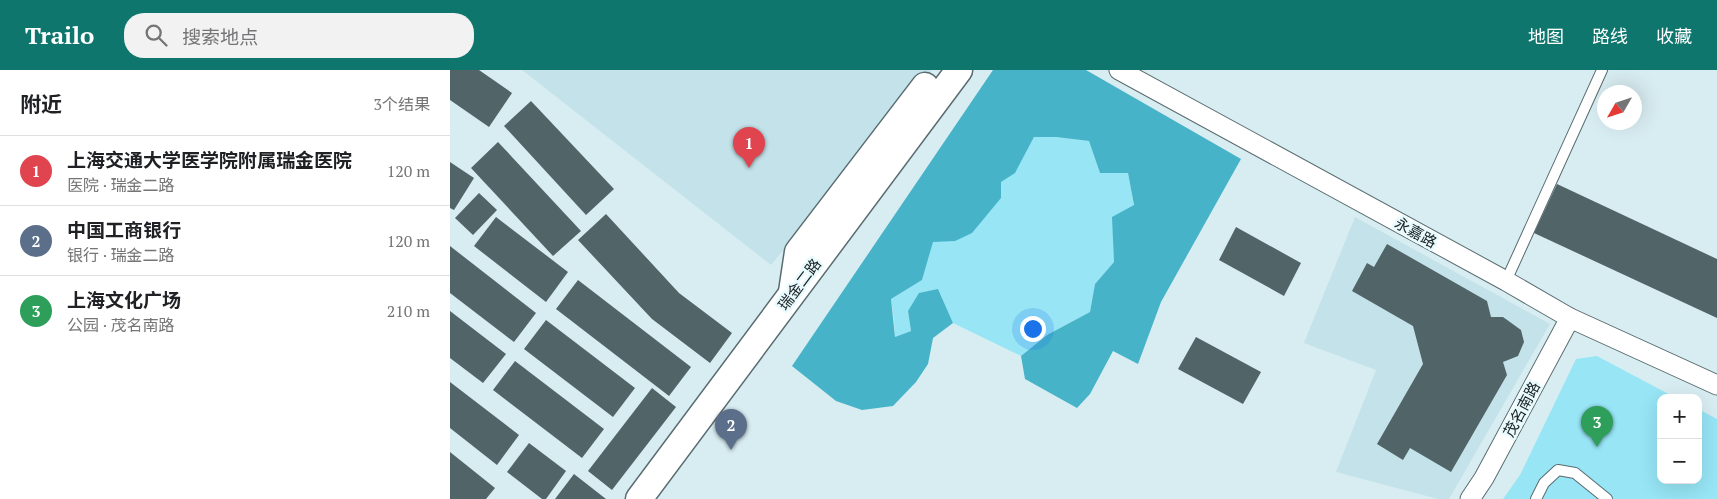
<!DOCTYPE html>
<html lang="zh">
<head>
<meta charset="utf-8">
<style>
  :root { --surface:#fff; --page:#f2f2f2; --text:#202124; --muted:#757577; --line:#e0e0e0; --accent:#0f766e }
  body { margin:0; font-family:"PT Serif","Noto Sans SC",serif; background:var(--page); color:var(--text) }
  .controls { position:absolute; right:15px; bottom:15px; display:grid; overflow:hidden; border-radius:10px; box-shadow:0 5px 20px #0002 }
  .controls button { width:45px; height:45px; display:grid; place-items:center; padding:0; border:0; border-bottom:1px solid var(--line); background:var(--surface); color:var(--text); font:25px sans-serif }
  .compass { position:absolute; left:1147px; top:15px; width:45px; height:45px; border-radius:50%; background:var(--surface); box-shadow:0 5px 20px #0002; rotate:231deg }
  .you { position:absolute; left:582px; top:258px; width:18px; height:18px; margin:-12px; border:4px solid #fff; border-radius:50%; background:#1a73e8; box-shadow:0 0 0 8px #1a73e833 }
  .badge { display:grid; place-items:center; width:32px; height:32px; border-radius:50%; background:var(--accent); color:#fff; font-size:16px; font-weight:700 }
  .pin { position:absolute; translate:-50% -41px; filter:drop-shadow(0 1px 2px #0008) }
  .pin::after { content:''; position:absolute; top:26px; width:18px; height:15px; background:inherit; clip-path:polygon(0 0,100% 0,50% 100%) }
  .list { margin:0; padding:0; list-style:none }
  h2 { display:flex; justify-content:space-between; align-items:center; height:65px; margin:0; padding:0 20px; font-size:21px }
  h2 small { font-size:16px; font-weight:400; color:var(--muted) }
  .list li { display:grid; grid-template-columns:32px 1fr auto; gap:15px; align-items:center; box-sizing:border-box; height:70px; padding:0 20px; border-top:1px solid var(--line) }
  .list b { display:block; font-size:19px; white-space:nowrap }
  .list p { margin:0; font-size:16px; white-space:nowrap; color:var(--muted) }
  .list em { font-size:16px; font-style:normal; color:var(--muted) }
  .icon { flex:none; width:28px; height:28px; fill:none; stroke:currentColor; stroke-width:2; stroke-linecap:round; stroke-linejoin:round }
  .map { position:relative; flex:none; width:1267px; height:429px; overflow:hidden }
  header { display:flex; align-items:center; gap:30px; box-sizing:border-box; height:70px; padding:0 25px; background:var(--accent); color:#fff }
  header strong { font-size:24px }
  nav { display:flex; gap:28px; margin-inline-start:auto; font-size:18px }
  .search { width:350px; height:45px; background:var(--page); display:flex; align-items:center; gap:12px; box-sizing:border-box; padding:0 18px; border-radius:20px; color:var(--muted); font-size:19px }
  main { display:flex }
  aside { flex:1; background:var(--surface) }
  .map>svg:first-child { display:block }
</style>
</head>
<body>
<header>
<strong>Trailo</strong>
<div class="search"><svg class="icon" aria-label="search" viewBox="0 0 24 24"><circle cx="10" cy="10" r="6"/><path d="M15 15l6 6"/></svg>搜索地点</div>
<nav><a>地图</a><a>路线</a><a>收藏</a></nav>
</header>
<main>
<aside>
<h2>附近<small>3个结果</small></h2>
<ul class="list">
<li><span class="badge" style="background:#e0444e">1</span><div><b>上海交通大学医学院附属瑞金医院</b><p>医院 · 瑞金二路</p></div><em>120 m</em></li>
<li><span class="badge" style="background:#5c6f8a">2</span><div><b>中国工商银行</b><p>银行 · 瑞金二路</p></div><em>120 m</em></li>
<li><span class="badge" style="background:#2e9e5b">3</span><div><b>上海文化广场</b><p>公园 · 茂名南路</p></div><em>210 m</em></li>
</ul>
</aside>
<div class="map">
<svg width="1267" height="429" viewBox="0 0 1267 429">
  <rect width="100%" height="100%" fill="#d8edf2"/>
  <g fill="#c4e2e9">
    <polygon points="72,0 482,0 321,195"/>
    <polygon points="905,147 1100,254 999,429 988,429 886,402 926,300 854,273"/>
  </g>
  <g fill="#97e5f5">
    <polygon points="584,67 606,67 639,71 650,103 678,103 684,136 663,147 664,192 645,214 640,242 597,265 571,286 503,253 488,219 458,241 461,261 445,267 444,250 441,229 472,210 483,171 505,171 551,112 565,102"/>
    <polygon points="1147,286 1226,328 1211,328 1211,410 1248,410 1248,339 1267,349 1267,429 1053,429 1070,405 1126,289"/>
  </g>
  <polygon fill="#46b3c8" points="543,0 636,0 791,89 711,232 688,294 663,281 640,324 627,338 575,309 571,286 597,265 640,242 645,214 664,192 662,147 684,135 678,103 650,103 639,71 606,67 584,67 565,103 551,112 551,128 522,163 505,171 483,172 472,210 441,229 445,267 461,261 458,241 469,223 488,219 503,253 483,268 478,294 466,312 443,336 412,340 386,331 342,296"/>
  <g fill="#516468">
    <polygon points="0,0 29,0 62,23 39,57 0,30"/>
    <polygon points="81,31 164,119 136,145 54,56"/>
    <polygon points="48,72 131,161 103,186 21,98"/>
    <polygon points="0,92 24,108 4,140 0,138"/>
    <polygon points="1107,114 1267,189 1267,248 1084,163"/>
    <polygon points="29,123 47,140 23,165 5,148"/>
    <polygon points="156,144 229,223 282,263 260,293 202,249 128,170"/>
    <polygon points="46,147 118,202 96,232 24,176"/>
    <polygon points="786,157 851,193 834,226 769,190"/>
    <polygon points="937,174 1037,231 1041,247 1053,247 1071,260 1074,272 1068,286 1053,292 1057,305 1001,402 960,378 953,390 927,374 973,294 963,256 902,221 917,193 924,197"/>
    <polygon points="0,176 86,243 64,272 0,223"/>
    <polygon points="128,210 241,297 219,326 106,239"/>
    <polygon points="0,241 56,284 33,313 0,288"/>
    <polygon points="96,250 185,318 163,347 74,279"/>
    <polygon points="746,267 811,302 793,334 728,299"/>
    <polygon points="65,291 154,359 132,388 43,320"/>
    <polygon points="0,312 69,365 47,395 0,358"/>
    <polygon points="202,318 226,337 162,420 138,401"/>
    <polygon points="79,373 116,401 96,429 92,429 57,402"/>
    <polygon points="0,382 45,418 36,429 0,429"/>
    <polygon points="124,404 156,429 105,429"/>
  </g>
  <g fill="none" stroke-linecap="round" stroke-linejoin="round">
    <defs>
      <g id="lane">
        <polyline points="1056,211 1152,0"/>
        <polyline points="1086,429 1094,413 1108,400 1125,403 1157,429"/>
      </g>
      <g id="street">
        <polyline points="669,0 1056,211 1120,248 1267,315"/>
        <polyline points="1020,429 1034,408 1120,248"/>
      </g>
      <g id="secondary">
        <polyline points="342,222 348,182 475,16"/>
        <polyline points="189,429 509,0"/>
      </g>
    </defs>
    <use href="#lane" stroke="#596c70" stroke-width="12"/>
    <use href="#street" stroke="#596c70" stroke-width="21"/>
    <use href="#secondary" stroke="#596c70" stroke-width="29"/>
    <use href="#lane" stroke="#fff" stroke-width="10"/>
    <use href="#street" stroke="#fff" stroke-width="19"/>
    <use href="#secondary" stroke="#fff" stroke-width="26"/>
  </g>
  <g text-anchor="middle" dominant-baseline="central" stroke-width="5" stroke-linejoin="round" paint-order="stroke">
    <g font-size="15" fill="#182022" stroke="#e8fafd">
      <text transform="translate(966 162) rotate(29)">永嘉路</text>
      <text transform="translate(349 214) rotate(-53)">瑞金二路</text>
      <text transform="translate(1071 339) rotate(-62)">茂名南路</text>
    </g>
  </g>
</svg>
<div class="controls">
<button>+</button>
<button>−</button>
</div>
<svg class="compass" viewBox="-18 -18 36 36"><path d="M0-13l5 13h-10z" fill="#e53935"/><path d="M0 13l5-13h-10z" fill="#757577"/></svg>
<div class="you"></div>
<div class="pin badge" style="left:299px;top:98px;background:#e0444e">1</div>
<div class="pin badge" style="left:281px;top:380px;background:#5c6f8a">2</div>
<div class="pin badge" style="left:1147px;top:377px;background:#2e9e5b">3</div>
</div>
</main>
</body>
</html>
